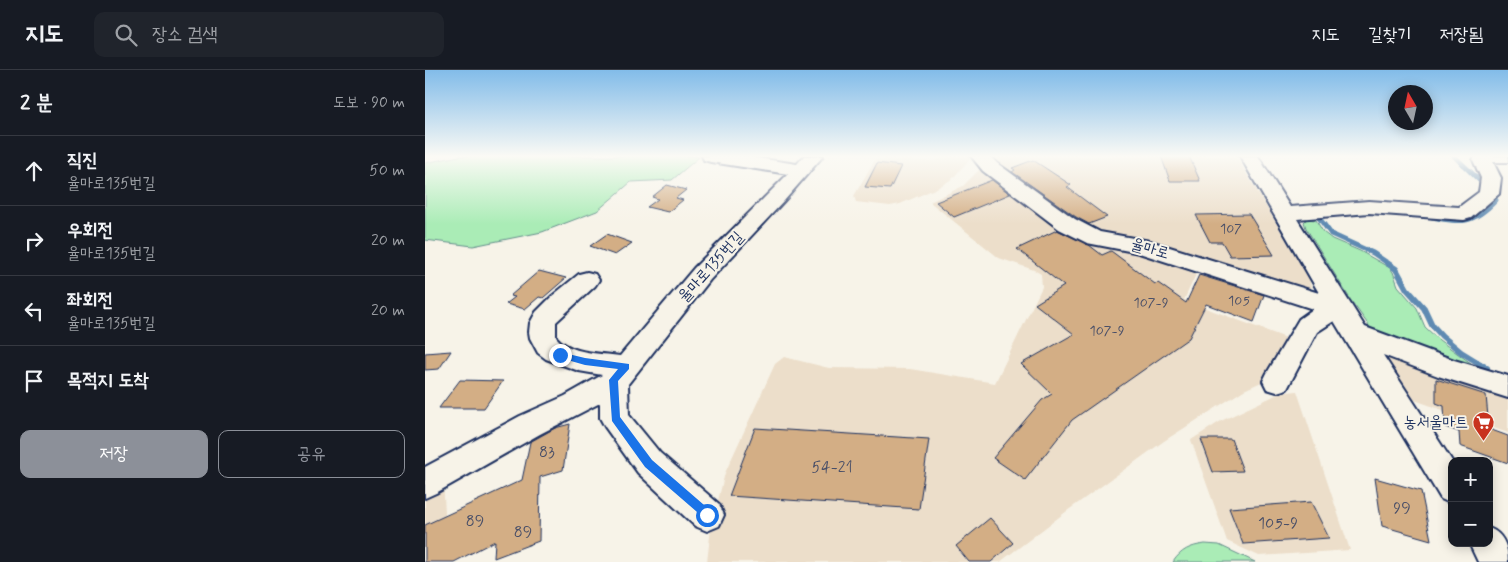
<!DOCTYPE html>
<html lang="ko">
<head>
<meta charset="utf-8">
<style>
  :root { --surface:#171b24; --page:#20242c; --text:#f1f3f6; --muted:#9ea1a6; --line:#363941; --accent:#8c9099 }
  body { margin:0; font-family:Mynerve,"Poor Story",sans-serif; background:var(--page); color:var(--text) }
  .controls { position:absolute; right:15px; bottom:15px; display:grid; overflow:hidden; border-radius:10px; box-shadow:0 2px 12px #0003 }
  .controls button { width:45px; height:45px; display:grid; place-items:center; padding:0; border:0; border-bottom:1px solid var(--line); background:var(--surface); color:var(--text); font:25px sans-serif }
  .compass { position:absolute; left:963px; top:15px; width:45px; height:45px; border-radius:50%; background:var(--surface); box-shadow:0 2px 12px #0003; rotate:351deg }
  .stop { position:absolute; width:15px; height:15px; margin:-11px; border:4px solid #1a73e8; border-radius:50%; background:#fff }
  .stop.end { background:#1a73e8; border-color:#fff; box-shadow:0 1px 5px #0008 }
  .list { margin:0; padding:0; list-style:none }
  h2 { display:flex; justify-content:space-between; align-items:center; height:65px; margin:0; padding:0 20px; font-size:21px }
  h2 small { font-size:16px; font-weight:400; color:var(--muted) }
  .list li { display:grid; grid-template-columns:32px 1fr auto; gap:15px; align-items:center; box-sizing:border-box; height:70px; padding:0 20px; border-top:1px solid var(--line) }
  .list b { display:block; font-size:19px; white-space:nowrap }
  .list p { margin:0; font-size:16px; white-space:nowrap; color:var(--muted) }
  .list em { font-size:16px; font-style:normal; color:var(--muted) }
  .actions { display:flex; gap:10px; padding:15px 20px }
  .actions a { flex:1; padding:11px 0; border:1px solid var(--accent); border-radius:10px; text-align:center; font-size:18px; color:var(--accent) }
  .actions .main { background:var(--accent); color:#fff }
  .icon { flex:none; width:28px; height:28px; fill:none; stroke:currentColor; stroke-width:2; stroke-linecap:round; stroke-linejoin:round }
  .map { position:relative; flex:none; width:1083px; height:492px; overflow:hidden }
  header { display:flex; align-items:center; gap:30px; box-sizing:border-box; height:70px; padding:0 25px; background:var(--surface); border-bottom:1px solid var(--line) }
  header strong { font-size:24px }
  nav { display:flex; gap:28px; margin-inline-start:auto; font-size:18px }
  .search { width:350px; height:45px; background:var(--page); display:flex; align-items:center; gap:12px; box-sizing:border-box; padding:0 18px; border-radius:10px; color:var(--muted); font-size:19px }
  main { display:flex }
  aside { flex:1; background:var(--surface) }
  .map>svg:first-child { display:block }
</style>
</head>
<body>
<header>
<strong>지도</strong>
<div class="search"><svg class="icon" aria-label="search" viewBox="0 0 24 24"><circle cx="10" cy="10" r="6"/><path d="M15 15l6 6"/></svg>장소 검색</div>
<nav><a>지도</a><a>길찾기</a><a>저장됨</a></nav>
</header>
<main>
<aside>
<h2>2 분<small>도보 · 90 m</small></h2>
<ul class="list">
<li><svg class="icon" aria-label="ahead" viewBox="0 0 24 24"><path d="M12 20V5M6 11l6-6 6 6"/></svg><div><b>직진</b><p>율마로135번길</p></div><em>50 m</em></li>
<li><svg class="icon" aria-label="right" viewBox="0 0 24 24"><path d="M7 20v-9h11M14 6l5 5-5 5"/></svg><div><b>우회전</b><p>율마로135번길</p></div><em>20 m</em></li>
<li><svg class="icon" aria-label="left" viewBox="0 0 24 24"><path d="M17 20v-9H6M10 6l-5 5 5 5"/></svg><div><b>좌회전</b><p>율마로135번길</p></div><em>20 m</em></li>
<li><svg class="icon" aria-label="arrive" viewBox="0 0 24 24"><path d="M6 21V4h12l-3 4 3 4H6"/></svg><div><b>목적지 도착</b></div></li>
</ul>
<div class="actions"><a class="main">저장</a><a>공유</a></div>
</aside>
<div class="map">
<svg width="1083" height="492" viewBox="0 0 1083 492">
  <rect width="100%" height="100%" fill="#f7f3e8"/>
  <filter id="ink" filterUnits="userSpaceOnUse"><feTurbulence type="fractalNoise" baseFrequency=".02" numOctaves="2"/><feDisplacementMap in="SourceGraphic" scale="10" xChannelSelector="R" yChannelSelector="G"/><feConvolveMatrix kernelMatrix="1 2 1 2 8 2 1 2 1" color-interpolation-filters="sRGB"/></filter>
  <g filter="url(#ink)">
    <g fill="#ecdeca">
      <polygon points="529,86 542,86 545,89 527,109 512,118 475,134 465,136 431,132 429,126 450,89 505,91"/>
      <polygon points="561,86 811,86 884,208 886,217 881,221 671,164"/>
      <polygon points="560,97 696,176 773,200 759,230 864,269 843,309 819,320 739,371 642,441 575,492 282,492 286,458 300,403 350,294 359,287 404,298 485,299 570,313 617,217 616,204 609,200 574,188 505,132 538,116 554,100"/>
      <polygon points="950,275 1083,321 1083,363 981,327"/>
      <polygon points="872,321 925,480 834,486 802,471 766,370 796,351 855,323"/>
      <polygon points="18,409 23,492 0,492 0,417"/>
    </g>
    <g fill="#aaecb6" stroke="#628e8a">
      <polygon points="34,86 267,86 274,87 247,110 206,112 172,141 117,162 48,176 0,170 0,93"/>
      <polygon points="882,149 891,150 898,162 907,169 935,181 965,198 968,202 973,216 992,238 1000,257 1014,270 1050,296 947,260 927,232 881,158 879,152"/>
      <path d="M780,474L794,475L830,492H748C756,480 765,476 780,474Z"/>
    </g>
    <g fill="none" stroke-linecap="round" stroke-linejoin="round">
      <g stroke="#5e8ab2" stroke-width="5">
        <polyline points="1029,86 1054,110"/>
        <polyline points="898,145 892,145 906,164 948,183 964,194"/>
        <path d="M1007,147C1038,153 1048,154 1071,130"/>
      </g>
      <polyline stroke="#5e8ab2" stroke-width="6" points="962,193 971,199 982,219 999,238 1007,255 1017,266 1036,282 1062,298"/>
    </g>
    <g fill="#d3ae85" stroke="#1b2f5e">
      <polygon points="736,86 764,86 775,111 745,111"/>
      <polygon points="608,90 646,115 642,117 682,147 664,154 651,147 587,102 590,100 587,98"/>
      <polygon points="452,93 476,96 465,119 440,117"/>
      <polygon points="567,110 585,124 529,147 511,132"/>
      <polygon points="242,115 261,120 251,128 258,130 243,142 222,137 233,129 227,127"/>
      <polygon points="824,144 849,185 805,186 797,172 785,172 771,145"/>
      <polygon points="632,160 664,175 677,185 686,181 730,214 733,213 761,233 774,205 839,225 829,252 781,234 764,268 647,350 600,410 568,388 617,330 627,324 596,294 649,264 610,234 639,216 592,179"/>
      <polygon points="182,164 207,173 190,185 165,176"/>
      <polygon points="114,201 141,208 118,228 114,227 100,239 81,234 90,227 85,226"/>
      <polygon points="26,281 14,299 0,300 0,283"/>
      <polygon points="1011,309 1061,325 1064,359 1083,366 1083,393 1035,376 1034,362 1020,357 1019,336 1011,333"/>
      <polygon points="35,310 78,311 59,338 14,338"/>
      <polygon points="145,354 138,400 115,407 114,471 69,488 70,471 29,492 0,492 0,455 97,410 105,372 130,358"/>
      <polygon points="330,358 504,369 494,439 304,426"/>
      <polygon points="776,369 806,369 818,401 788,402"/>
      <polygon points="950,408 996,421 1006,470 957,456"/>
      <polygon points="886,432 904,468 818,474 804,438"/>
      <polygon points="565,448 588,473 566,492 544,492 531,476"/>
    </g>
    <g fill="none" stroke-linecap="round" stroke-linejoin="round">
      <defs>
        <g id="minor">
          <path d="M277,86H320L372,94L379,86H398L359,131L285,210L203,314L204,345L235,383L294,434L299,445L294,456L282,461L270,456L213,403L180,357L175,348V333L115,364L11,423L0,428V397L95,346L140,326L177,305L154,301L121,289L113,283L105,268L104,262L105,253L111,242L127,226L154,204L162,202L170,204L174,210L170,216L131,252V267C145,284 174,283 195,286L269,198L363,104L286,92L279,90Z"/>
          <polygon points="546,86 565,86 572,93 650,149 675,162 725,171 894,223 815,86 833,86 865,137 944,131 1034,137 1054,122 1056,108 1048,90 1050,86 1083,86 1083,92 1068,92 1076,108 1074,124 1046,148 1039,150 944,143 872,149 940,257 1029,290 1083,306 1083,328 1013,306 958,285 1027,391 1027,434 1016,429 909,251 892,262 862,319 852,322 842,319 838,311 842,303 874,249 888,239 714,183 662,173 634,159 558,101"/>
          <path d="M1064,458C1079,464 1083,477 1083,492H1053L1044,473H1064Z"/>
        </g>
      </defs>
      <use href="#minor" stroke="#1b2f5e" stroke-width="4"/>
      <use href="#minor" fill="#f7f3e8" fill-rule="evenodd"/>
    </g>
  </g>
  <linearGradient id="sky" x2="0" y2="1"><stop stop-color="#82bce9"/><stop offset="0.56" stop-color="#fbfaf5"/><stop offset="1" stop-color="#fbfaf5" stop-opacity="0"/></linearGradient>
  <rect width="1083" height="154" fill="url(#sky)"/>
  <polygon fill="#1a73e8" points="135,282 160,288 204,294 204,299 193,311 195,347 227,390 286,441 288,445 286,448 279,448 220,397 187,351 184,310 193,299 160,295 132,287 131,285"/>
  <defs>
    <symbol id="supermarket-pin" viewBox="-11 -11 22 30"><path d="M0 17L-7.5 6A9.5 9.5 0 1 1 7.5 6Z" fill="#c8321e" stroke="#f7f3e8"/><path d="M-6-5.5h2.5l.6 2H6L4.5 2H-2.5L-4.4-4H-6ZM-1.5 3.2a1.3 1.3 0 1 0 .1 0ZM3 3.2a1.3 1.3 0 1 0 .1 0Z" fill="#fff"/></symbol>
  </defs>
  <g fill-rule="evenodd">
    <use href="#supermarket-pin" x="1046" y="340" width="25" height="34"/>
  </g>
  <g text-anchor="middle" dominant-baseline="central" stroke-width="4" stroke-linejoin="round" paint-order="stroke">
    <g font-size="14" fill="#494f68">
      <text x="806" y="159">107</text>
      <text x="814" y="231">105</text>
      <text x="726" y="233">107-9</text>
      <text x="682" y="261">107-9</text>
    </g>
    <g font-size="16" fill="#1b2f5e" stroke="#f7f3e8">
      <text transform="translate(725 179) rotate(16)">율마로</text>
      <text transform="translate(286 197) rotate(-48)">율마로135번길</text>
    </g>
    <g font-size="16" fill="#1b2f5e" stroke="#f7f3e8" text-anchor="end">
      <text x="1043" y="352">농서울마트</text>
    </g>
    <g font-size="16" fill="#494f68">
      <text x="122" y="382">83</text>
      <text x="407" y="397">54-21</text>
      <text x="977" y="438">99</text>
      <text x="50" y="451">89</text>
      <text x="853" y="453">105-9</text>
      <text x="98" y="462">89</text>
    </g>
  </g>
</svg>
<div class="controls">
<button>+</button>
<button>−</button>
</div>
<svg class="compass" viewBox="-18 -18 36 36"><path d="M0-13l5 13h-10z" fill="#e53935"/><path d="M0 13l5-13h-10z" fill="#9ea1a6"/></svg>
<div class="stop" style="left:282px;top:445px"></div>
<div class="stop end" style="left:135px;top:285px"></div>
</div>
</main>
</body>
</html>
